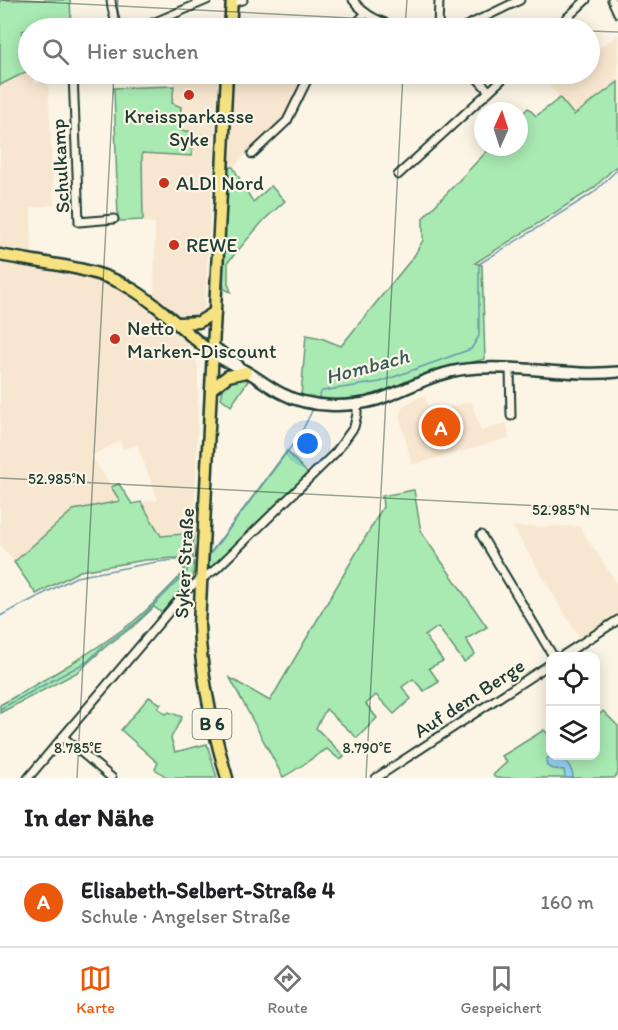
<!DOCTYPE html>
<html lang="de">
<head>
<meta charset="utf-8">
<style>
  :root { --surface:#fff; --page:#f6f6f6; --text:#202124; --muted:#757577; --line:#e0e0e0; --accent:#ea580c }
  body { margin:0; font-family:Itim,sans-serif; background:var(--page); color:var(--text) }
  .controls { position:absolute; right:18px; bottom:18px; display:grid; overflow:hidden; border-radius:12px; box-shadow:0 3px 15px #0003 }
  .controls button { width:54px; height:54px; display:grid; place-items:center; padding:0; border:0; border-bottom:2px solid var(--line); background:var(--surface); color:var(--text); font:30px sans-serif }
  .compass { position:absolute; left:474px; top:102px; width:54px; height:54px; border-radius:50%; background:var(--surface); box-shadow:0 3px 15px #0003; rotate:3deg }
  .you { position:absolute; left:308px; top:444px; width:21px; height:21px; margin:-15px; border:4px solid #fff; border-radius:50%; background:#1a73e8; box-shadow:0 0 0 9px #1a73e833 }
  .badge { display:grid; place-items:center; width:39px; height:39px; border-radius:50%; background:var(--accent); color:#fff; font-size:20px; font-weight:700 }
  .pin { position:absolute; translate:-50% -50%; border:3px solid #fff; box-shadow:0 2px 6px #0006 }
  .list { margin:0; padding:0; list-style:none }
  h2 { display:flex; justify-content:space-between; align-items:center; height:78px; margin:0; padding:0 24px; font-size:26px }
  h2 small { font-size:20px; font-weight:400; color:var(--muted) }
  .list li { display:grid; grid-template-columns:39px 1fr auto; gap:18px; align-items:center; box-sizing:border-box; height:90px; padding:0 24px; border-top:2px solid var(--line) }
  .list b { display:block; font-size:22px; white-space:nowrap }
  .list p { margin:0; font-size:20px; white-space:nowrap; color:var(--muted) }
  .list em { font-size:20px; font-style:normal; color:var(--muted) }
  .icon { flex:none; width:33px; height:33px; fill:none; stroke:currentColor; stroke-width:2; stroke-linecap:round; stroke-linejoin:round }
  .map { position:relative; flex:none; width:618px; height:778px; overflow:hidden }
  .search { position:absolute; background:var(--surface); box-shadow:0 3px 15px #0003; left:18px; right:18px; top:18px; height:66px; display:flex; align-items:center; gap:15px; box-sizing:border-box; padding:0 21px; border-radius:33px; color:var(--muted); font-size:22px }
  .sheet { height:168px; background:var(--surface) }
  nav { display:flex; justify-content:space-around; align-items:center; box-sizing:border-box; height:84px; border-top:2px solid var(--line); background:var(--surface); font-size:16px; color:var(--muted) }
  nav a { display:grid; justify-items:center; gap:3px }
  nav .on { color:var(--accent) }
  .map>svg:first-child { display:block }
</style>
</head>
<body>
<div class="map">
<svg width="618" height="778" viewBox="0 0 618 778">
  <rect width="100%" height="100%" fill="#fcf5e5"/>
  <filter id="ink" filterUnits="userSpaceOnUse"><feTurbulence type="fractalNoise" baseFrequency=".0167" numOctaves="2"/><feDisplacementMap in="SourceGraphic" scale="12" xChannelSelector="R" yChannelSelector="G"/><feConvolveMatrix kernelMatrix="1 2 1 2 8 2 1 2 1" color-interpolation-filters="sRGB"/></filter>
  <g filter="url(#ink)">
    <g fill="#f8e7d0">
      <polygon points="618,34 618,82 574,115 549,85 565,74 590,74 590,55"/>
      <polygon points="28,71 28,74 32,74 35,84 48,78 54,205 31,208 32,256 100,268 118,274 139,286 130,295 192,347 198,366 198,414 194,533 161,536 141,502 158,500 137,445 123,449 120,441 91,456 121,501 73,510 14,562 0,545 0,85"/>
      <polygon points="181,74 220,74 215,133 205,303 203,310 196,318 183,318 154,295 155,223 143,222 141,153 192,156 179,131 172,103 174,78 180,78"/>
      <polygon points="235,74 238,74 243,78 248,74 286,74 295,83 298,82 301,85 285,119 233,167 227,167"/>
      <polygon points="423,395 432,413 471,401 481,431 507,423 509,438 412,465 399,415 403,406"/>
      <polygon points="579,526 618,585 618,613 579,638 513,527"/>
    </g>
    <g fill="#a9eab3" stroke="#649474" stroke-width="1.5">
      <polygon points="0,0 70,0 71,19 22,31 28,59 28,71 0,85"/>
      <path d="M618,82V169L615,167L594,188L475,263L482,265L485,359C469,363 451,366 436,371C383,390 360,408 301,396L306,335L321,338L341,346L414,256L423,240V218L491,147H519V117L528,108L536,116L560,98L574,115Z"/>
      <polygon points="174,86 172,103 181,107 179,130 194,132 192,156 142,153 143,220 120,221 118,219 114,88"/>
      <polygon points="227,167 233,167 253,202 271,186 285,201 264,220 228,262 228,283 231,292 224,289 222,273"/>
      <polygon points="245,379 248,381 231,406 221,398 224,386 228,382"/>
      <polygon points="287,451 309,475 216,566 210,570 207,569 208,556"/>
      <polygon points="119,484 132,504 141,502 161,536 194,533 193,557 145,560 80,571 36,594 14,562 73,510 120,501 111,487"/>
      <path d="M414,490L421,532L487,627L466,639L475,654L464,662L438,627L425,636L443,661L429,668L439,682L424,691L413,679L402,687L411,699L394,714L376,695L366,704L377,718L357,738L326,709L316,728L344,756L340,760L327,749C311,758 299,769 283,777L230,678L270,701L383,507L382,496Z"/>
      <path d="M194,562L193,578L162,613L154,607L135,625L104,648L78,672L0,713V705C46,679 92,653 134,621C152,606 168,589 184,572V565L180,563Z"/>
      <polygon points="149,697 161,704 158,708 166,714 169,712 182,717 171,738 175,752 207,744 217,778 164,778 165,776 155,769 158,763 121,730"/>
      <polygon points="603,711 618,726 618,774 614,778 496,778 493,775 507,762 502,756 544,730 550,736 550,756 596,756 596,718"/>
    </g>
    <path fill="#95d3f6" stroke="#6697a8" stroke-width="1.5" d="M549,757C563,756 569,762 573,775L572,778H565L564,770L553,769L547,766L546,760Z"/>
    <g fill="none" stroke-linecap="round" stroke-linejoin="round">
      <g stroke="#6697a8" stroke-width="1.5">
        <polyline points="317,400 322,391 380,382 471,349 479,336 479,264 593,193 618,169"/>
        <polyline points="208,557 300,435 314,407"/>
        <polyline points="0,616 76,577 156,562 197,558"/>
        <polyline points="0,709 88,661 103,646 138,621 187,572 187,561"/>
      </g>
      <defs>
        <g id="minor">
          <polyline points="111,0 112,8 117,28"/>
          <path d="M353,0C365,16 382,23 401,28"/>
          <polyline points="612,0 618,13"/>
          <polyline points="231,3 243,0"/>
          <polyline points="141,28 207,0"/>
          <polyline points="352,28 366,13"/>
          <polyline points="438,28 439,0"/>
          <polyline points="462,28 520,0"/>
          <polyline points="556,28 586,0"/>
          <polyline points="73,74 79,222 114,219"/>
          <polyline points="473,74 489,91"/>
          <polyline points="252,154 287,121 310,74"/>
          <polyline points="398,175 508,74"/>
          <polyline points="510,369 511,416"/>
          <polyline points="481,535 553,656"/>
          <polyline points="562,656 618,620"/>
          <polyline points="63,737 112,778"/>
          <polyline points="28,778 189,588 216,569 336,452 354,427 357,414 357,403"/>
          <polyline points="376,778 550,664"/>
        </g>
        <g id="secondary">
          <polyline points="213,346 238,365"/>
          <path d="M212,353C221,360 230,363 240,368C255,375 268,387 283,394C309,408 349,408 377,400C407,390 435,372 467,369C518,364 568,377 618,372"/>
        </g>
        <g id="primary">
          <polyline points="230,28 232,0"/>
          <path d="M0,255C39,263 90,266 125,285C158,303 183,331 212,353"/>
          <polyline points="179,323 199,322 215,312"/>
          <polyline points="211,389 228,376 246,372"/>
          <path d="M227,778C212,727 201,678 199,625L227,74"/>
        </g>
      </defs>
      <use href="#minor" stroke="#1f3d34" stroke-width="11"/>
      <use href="#secondary" stroke="#1f3d34" stroke-width="14"/>
      <use href="#primary" stroke="#1f3d34" stroke-width="15"/>
      <use href="#minor" stroke="#fcf5e5" stroke-width="7"/>
      <use href="#secondary" stroke="#fcf5e5" stroke-width="9"/>
      <use href="#primary" stroke="#f7e281" stroke-width="10"/>
    </g>
  </g>
  <path fill="none" stroke="#1f3d34" stroke-width="1.5" stroke-opacity="0.45" d="M2,0L546,28M117,28L118,0M405,28L407,0M590,31L618,32M0,478L618,510M77,778L114,74M366,778L403,74"/>
  <g fill="#c8321e" stroke="#fcf5e5" stroke-width="2">
    <circle cx="189" cy="95" r="6"/>
    <circle cx="164" cy="183" r="6"/>
    <circle cx="174" cy="245" r="6"/>
    <circle cx="115" cy="339" r="6"/>
  </g>
  <g text-anchor="middle" dominant-baseline="central" stroke-width="4.5" stroke-linejoin="round" paint-order="stroke">
    <rect fill="#fcf5e5" stroke="#617469" stroke-width="1.5" x="192.5" y="709" width="39" height="30" rx="4.5"/>
    <g font-size="18" font-weight="bold" fill="#1f3d34">
      <text x="212" y="724">B 6</text>
    </g>
    <g font-size="20" fill="#1f3d34" stroke="#fcf5e5" text-anchor="start">
      <text x="189" y="116" text-anchor="middle">Kreissparkasse<tspan x="189" dy="23">Syke</tspan></text>
      <text x="176" y="183">ALDI Nord</text>
      <text x="186" y="245">REWE</text>
      <text x="127" y="328">Netto<tspan x="127" dy="23">Marken-Discount</tspan></text>
    </g>
    <g font-size="20" fill="#1f3d34" stroke="#fcf5e5">
      <text transform="translate(60 166) rotate(-93)">Schulkamp</text>
      <text transform="translate(184 563) rotate(-87)">Syker Straße</text>
      <text transform="translate(469 698) rotate(-33)">Auf dem Berge</text>
    </g>
    <g font-size="21" font-style="italic" fill="#375b5b" stroke="#fcf5e5">
      <text transform="translate(367 366) rotate(-15)">Hombach</text>
    </g>
  </g>
  <g font-size="15" text-anchor="middle" fill="#1f3d34" stroke="#fcf5e5" stroke-width="4.5" stroke-linejoin="round" paint-order="stroke">
    <text x="57" y="484">52.985°N</text>
    <text x="561" y="515">52.985°N</text>
    <text x="78" y="753">8.785°E</text>
    <text x="367" y="753">8.790°E</text>
  </g>
</svg>
<div class="controls">
<button><svg class="icon" aria-label="locate" viewBox="0 0 24 24"><circle cx="12" cy="12" r="6"/><path d="M12 2v4M12 18v4M2 12h4M18 12h4"/></svg></button>
<button><svg class="icon" aria-label="layers" viewBox="0 0 24 24"><path d="M12 4l9 5-9 5-9-5zM3 14l9 5 9-5"/></svg></button>
</div>
<svg class="compass" viewBox="-18 -18 36 36"><path d="M0-13l5 13h-10z" fill="#e53935"/><path d="M0 13l5-13h-10z" fill="#757577"/></svg>
<div class="you"></div>
<div class="pin badge" style="left:441px;top:427px">A</div>
<div class="search"><svg class="icon" aria-label="search" viewBox="0 0 24 24"><circle cx="10" cy="10" r="6"/><path d="M15 15l6 6"/></svg>Hier suchen</div>
</div>
<section class="sheet">
<h2>In der Nähe<small></small></h2>
<ul class="list">
<li><span class="badge">A</span><div><b>Elisabeth-Selbert-Straße 4</b><p>Schule · Angelser Straße</p></div><em>160 m</em></li>
</ul>
</section>
<nav>
<a class="on"><svg class="icon" aria-label="map" viewBox="0 0 24 24"><path d="M3 6l6-2 6 2 6-2v14l-6 2-6-2-6 2zM9 4v14M15 6v14"/></svg>Karte</a>
<a><svg class="icon" aria-label="directions" viewBox="0 0 24 24"><path d="M12 3l9 9-9 9-9-9zM9 14v-3h6M13 9l2 2-2 2"/></svg>Route</a>
<a><svg class="icon" aria-label="saved" viewBox="0 0 24 24"><path d="M7 4h10v16l-5-4-5 4z"/></svg>Gespeichert</a>
</nav>
</body>
</html>
